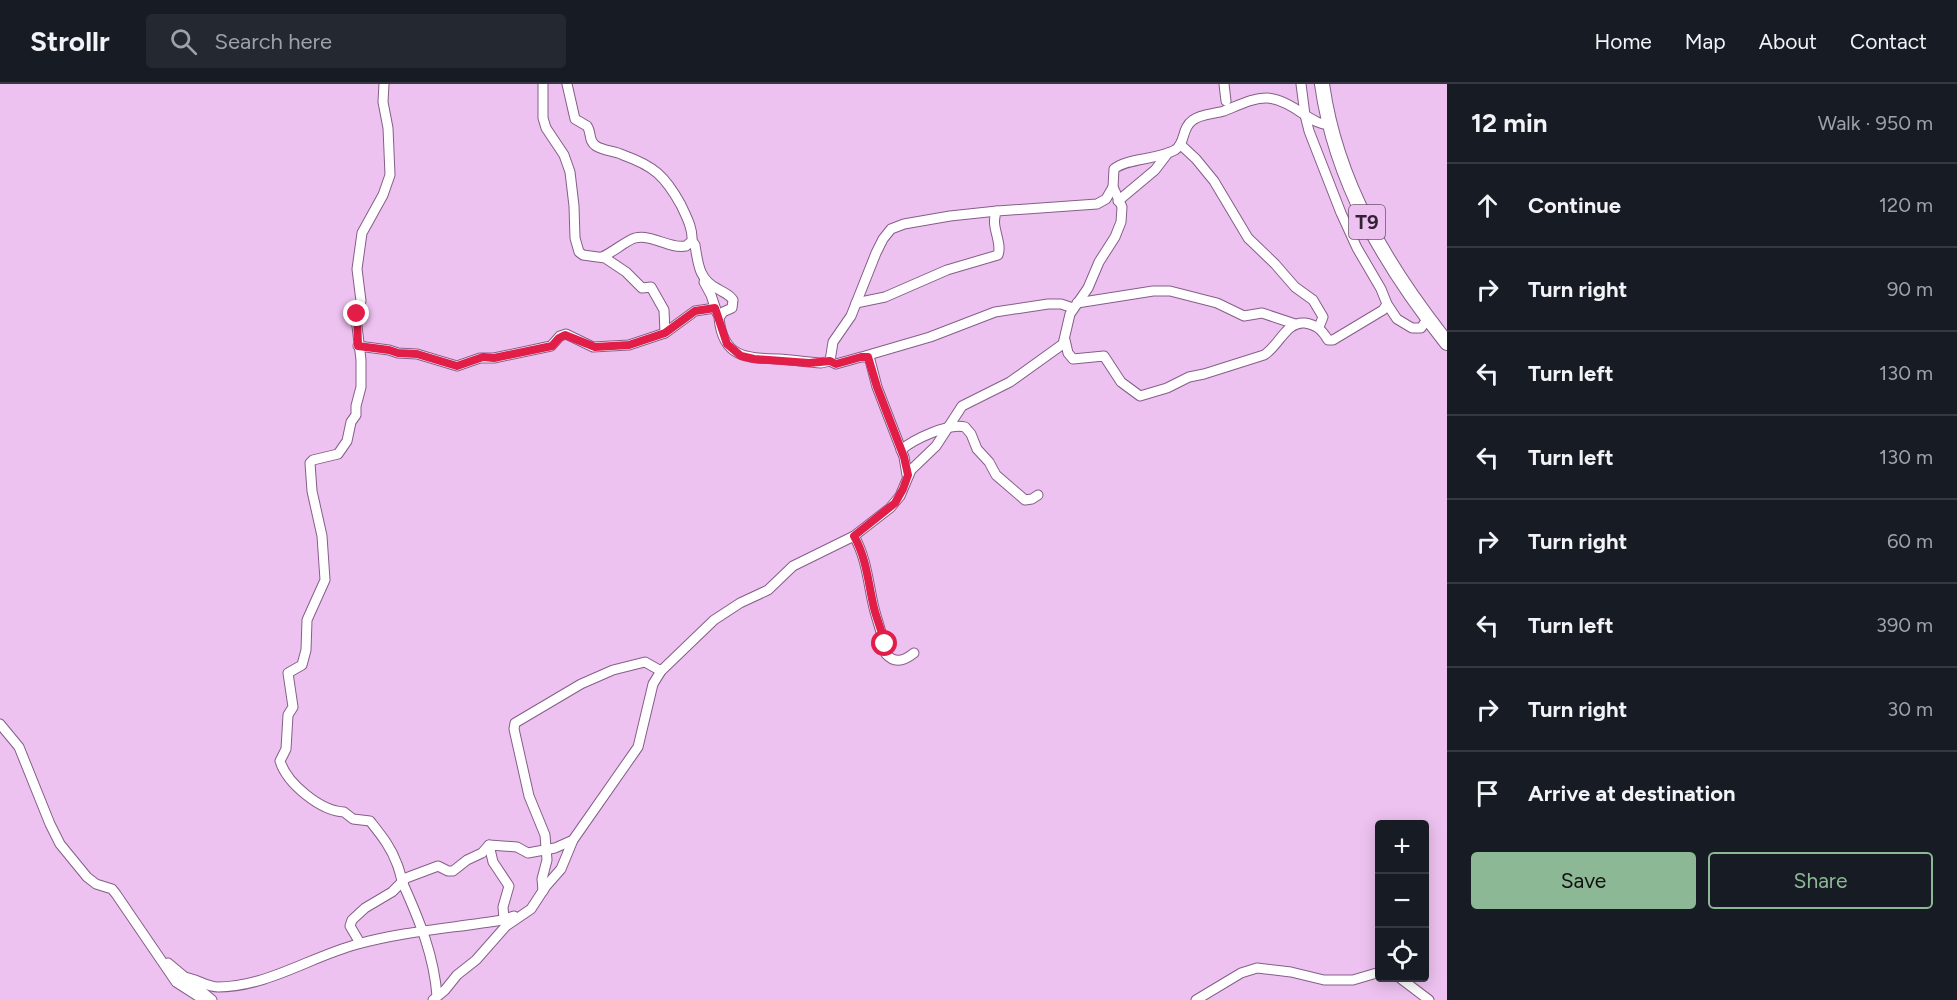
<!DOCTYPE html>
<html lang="en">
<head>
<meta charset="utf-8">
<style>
  :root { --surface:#171b24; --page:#242831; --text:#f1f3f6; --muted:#9ea1a6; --line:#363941; --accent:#8db895 }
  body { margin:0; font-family:Figtree,sans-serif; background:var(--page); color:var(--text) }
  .controls { position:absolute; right:18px; bottom:18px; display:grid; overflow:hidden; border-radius:6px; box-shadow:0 3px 15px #0003 }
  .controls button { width:54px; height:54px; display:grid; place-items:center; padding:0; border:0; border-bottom:2px solid var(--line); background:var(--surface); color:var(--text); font:30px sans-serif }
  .stop { position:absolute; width:18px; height:18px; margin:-14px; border:4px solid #e11d48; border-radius:50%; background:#fff }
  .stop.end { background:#e11d48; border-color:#fff; box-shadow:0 2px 6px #0008 }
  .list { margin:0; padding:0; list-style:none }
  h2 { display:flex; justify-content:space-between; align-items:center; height:78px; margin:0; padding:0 24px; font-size:26px }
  h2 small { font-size:20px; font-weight:400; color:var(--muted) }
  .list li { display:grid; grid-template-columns:39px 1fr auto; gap:18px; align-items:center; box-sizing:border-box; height:84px; padding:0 24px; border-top:2px solid var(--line) }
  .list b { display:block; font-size:22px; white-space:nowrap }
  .list em { font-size:20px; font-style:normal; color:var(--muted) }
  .actions { display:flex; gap:12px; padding:18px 24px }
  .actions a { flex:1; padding:14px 0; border:2px solid var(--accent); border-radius:6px; text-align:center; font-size:21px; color:var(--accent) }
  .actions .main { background:var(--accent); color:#111 }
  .icon { flex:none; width:33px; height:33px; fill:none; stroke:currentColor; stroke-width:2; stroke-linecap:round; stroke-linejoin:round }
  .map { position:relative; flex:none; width:1447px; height:916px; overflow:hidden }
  header { display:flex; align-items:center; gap:36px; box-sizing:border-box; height:84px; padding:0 30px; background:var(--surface); border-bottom:2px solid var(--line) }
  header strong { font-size:28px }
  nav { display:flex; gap:33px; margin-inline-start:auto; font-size:21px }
  .search { width:420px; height:54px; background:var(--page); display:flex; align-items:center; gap:15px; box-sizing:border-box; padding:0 21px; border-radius:6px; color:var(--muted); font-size:22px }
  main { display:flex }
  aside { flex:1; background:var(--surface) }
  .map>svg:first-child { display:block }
</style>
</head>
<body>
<header>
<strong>Strollr</strong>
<div class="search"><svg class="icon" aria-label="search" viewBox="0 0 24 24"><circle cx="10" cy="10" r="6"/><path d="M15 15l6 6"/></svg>Search here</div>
<nav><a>Home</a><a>Map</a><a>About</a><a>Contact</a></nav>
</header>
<main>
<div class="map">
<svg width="1447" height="916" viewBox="0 0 1447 916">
  <rect width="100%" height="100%" fill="#edc2f0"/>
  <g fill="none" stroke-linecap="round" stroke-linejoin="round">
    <defs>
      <g id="minor">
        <path d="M384,0L383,18L388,44L390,91L383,111L362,149L357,185L361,217L357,230V242L361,276V303L356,322V331L351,338L347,357L338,370L313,376L310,379L312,407L322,452L325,496L307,536L306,566L302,581L288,589L293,623L288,631L286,665L280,677C287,700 321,727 344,728L353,735L370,737C381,751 391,763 397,780C400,787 401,795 404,802C420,838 434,872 437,912"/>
        <polyline points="543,0 543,34 546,44 564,71 570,88 574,122 575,154 579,168 583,171 605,174 626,188 642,204 651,203 664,226 665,249"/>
        <path d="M567,0L575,35L587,42C592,49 588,57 596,62C604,67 615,67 623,71C654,82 665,92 681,121C686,132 693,144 692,157L686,162C668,165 653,150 635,154C627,156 612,169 602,173"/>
        <polyline points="1224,0 1226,17"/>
        <polyline points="1301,0 1305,31 1309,47 1341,129 1357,164 1381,205 1387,220 1397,235 1412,244 1421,244 1428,234"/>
        <polyline points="1181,61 1196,75 1214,97 1248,154 1275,180 1295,203 1313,216 1323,233 1319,243"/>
        <polyline points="1118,117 1155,86 1168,69"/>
        <path d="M692,157L695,161C698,180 699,196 718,205C724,209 729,210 733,216L732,224L723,228L719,234C723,274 746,274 779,275C793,276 807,278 821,279L830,277L833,258L851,232L876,169L883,155L891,145L904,140L950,132L997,127"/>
        <polyline points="704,198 711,211 717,229"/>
        <path d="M856,219L885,213L947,186L998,171C1003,158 989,141 997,127L1097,120L1106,115L1113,103"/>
        <polyline points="1077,219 1153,207 1170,207 1217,219 1244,232 1262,229 1295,240"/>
        <path d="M1065,256L1068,269L1073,275L1104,272L1121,298L1140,312L1167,304L1189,293L1204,290L1264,271C1279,262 1286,237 1305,239C1317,241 1322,246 1328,256H1333L1383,226L1387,220"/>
        <polyline points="358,262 389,266 398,269 417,270 457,282 480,274 494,274 551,262 560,252 566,250 593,263 629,261 665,249 695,227 715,224"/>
        <polyline points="865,272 930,253 995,228 1048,220 1061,220 1073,224"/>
        <polyline points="830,277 836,280 861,273 868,273 870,276 877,303 904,373 907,391"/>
        <path d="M901,366C914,355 948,339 965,343L971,350L977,365L989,378L996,391L1025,416L1032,415L1038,411"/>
        <path d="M854,452C867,475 868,499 874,524C878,540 884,554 886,570C895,580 904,577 914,569"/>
        <polyline points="0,640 19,663 50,740 60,760 87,793 96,800 112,805 116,810 176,898 204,916"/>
        <polyline points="489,761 493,778 509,802 503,823 504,835 507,838"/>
        <polyline points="543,807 542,795 547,776 545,751 529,712 514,645 515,639 581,600 613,586 645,578 661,587"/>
        <polyline points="360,859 350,842 352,836 365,824 392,808 406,794 438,782 448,787 453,787 467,776 482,769 489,761 517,763 528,769 555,764 573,756"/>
        <polyline points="168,879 212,916"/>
        <path d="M183,893C196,894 206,903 218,903C267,903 312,872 358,860C405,847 454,844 502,836L514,832"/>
        <polyline points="1400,894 1429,916"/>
        <path d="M433,916L445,906L457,891L476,876L506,842L531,825L546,802L561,785L573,756L638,663L653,600L661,587L714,536L740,519L768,506L793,482L854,452L890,424L900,412L911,386L936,362L962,322L1010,298L1063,260L1070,230L1088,204L1099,178L1115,153L1121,138L1122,123L1113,103L1114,85C1127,74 1157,76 1175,66C1186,59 1181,44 1193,36C1201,30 1214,30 1224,27C1261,12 1269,6 1305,31C1313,36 1319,40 1329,41"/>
        <polyline points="1196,916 1241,889 1257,884 1291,888 1324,896 1353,896 1380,888"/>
      </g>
      <path id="highway" d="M1322,0C1336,99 1386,182 1447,259"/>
    </defs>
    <use href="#minor" stroke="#855e88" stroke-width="11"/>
    <use href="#highway" stroke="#855e88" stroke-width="16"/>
    <use href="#minor" stroke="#fff" stroke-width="9"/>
    <use href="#highway" stroke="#fff" stroke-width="14"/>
  </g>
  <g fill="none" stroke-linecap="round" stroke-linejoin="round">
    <path stroke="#e11d48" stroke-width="8" d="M357,230L358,262L389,266L398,269L417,270L457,282L483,273L494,274L552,262L559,254L565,251L595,263L629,261L665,249L695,227L715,224L727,260L741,272L754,275L809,279L830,277L836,280L861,273H868L877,303L904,373L908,391L903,405L895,419L854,452C867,475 868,499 874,524C877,536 882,547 885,560"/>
  </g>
  <g text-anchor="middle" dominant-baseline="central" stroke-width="4.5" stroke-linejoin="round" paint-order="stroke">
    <rect fill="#edc2f0" stroke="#6b526c" stroke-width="1.5" x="1349" y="121" width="36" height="34" rx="4.5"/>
    <g font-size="20" font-weight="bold" fill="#332234">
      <text x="1367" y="138">T9</text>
    </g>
  </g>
</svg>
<div class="controls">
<button>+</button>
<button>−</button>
<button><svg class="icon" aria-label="locate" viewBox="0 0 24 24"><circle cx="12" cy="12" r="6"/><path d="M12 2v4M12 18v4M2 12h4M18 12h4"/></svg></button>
</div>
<div class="stop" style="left:885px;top:560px"></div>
<div class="stop end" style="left:357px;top:230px"></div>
</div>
<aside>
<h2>12 min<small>Walk · 950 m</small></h2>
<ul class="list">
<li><svg class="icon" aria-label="ahead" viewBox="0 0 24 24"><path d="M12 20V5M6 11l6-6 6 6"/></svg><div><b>Continue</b></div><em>120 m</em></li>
<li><svg class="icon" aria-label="right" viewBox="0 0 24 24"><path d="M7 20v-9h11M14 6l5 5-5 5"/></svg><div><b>Turn right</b></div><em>90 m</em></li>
<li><svg class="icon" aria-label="left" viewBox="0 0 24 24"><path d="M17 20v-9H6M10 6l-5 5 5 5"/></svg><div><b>Turn left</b></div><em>130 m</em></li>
<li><svg class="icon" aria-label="left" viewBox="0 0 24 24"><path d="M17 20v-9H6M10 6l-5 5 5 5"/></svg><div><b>Turn left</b></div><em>130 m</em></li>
<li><svg class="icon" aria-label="right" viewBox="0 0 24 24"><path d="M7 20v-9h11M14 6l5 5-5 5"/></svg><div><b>Turn right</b></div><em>60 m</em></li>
<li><svg class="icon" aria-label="left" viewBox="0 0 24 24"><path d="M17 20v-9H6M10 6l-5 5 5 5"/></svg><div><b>Turn left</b></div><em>390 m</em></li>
<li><svg class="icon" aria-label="right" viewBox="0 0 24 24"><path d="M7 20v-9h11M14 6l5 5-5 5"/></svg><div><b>Turn right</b></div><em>30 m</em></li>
<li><svg class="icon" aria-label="arrive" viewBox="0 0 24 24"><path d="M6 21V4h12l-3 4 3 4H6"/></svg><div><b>Arrive at destination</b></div></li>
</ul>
<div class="actions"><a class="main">Save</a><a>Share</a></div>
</aside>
</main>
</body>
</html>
